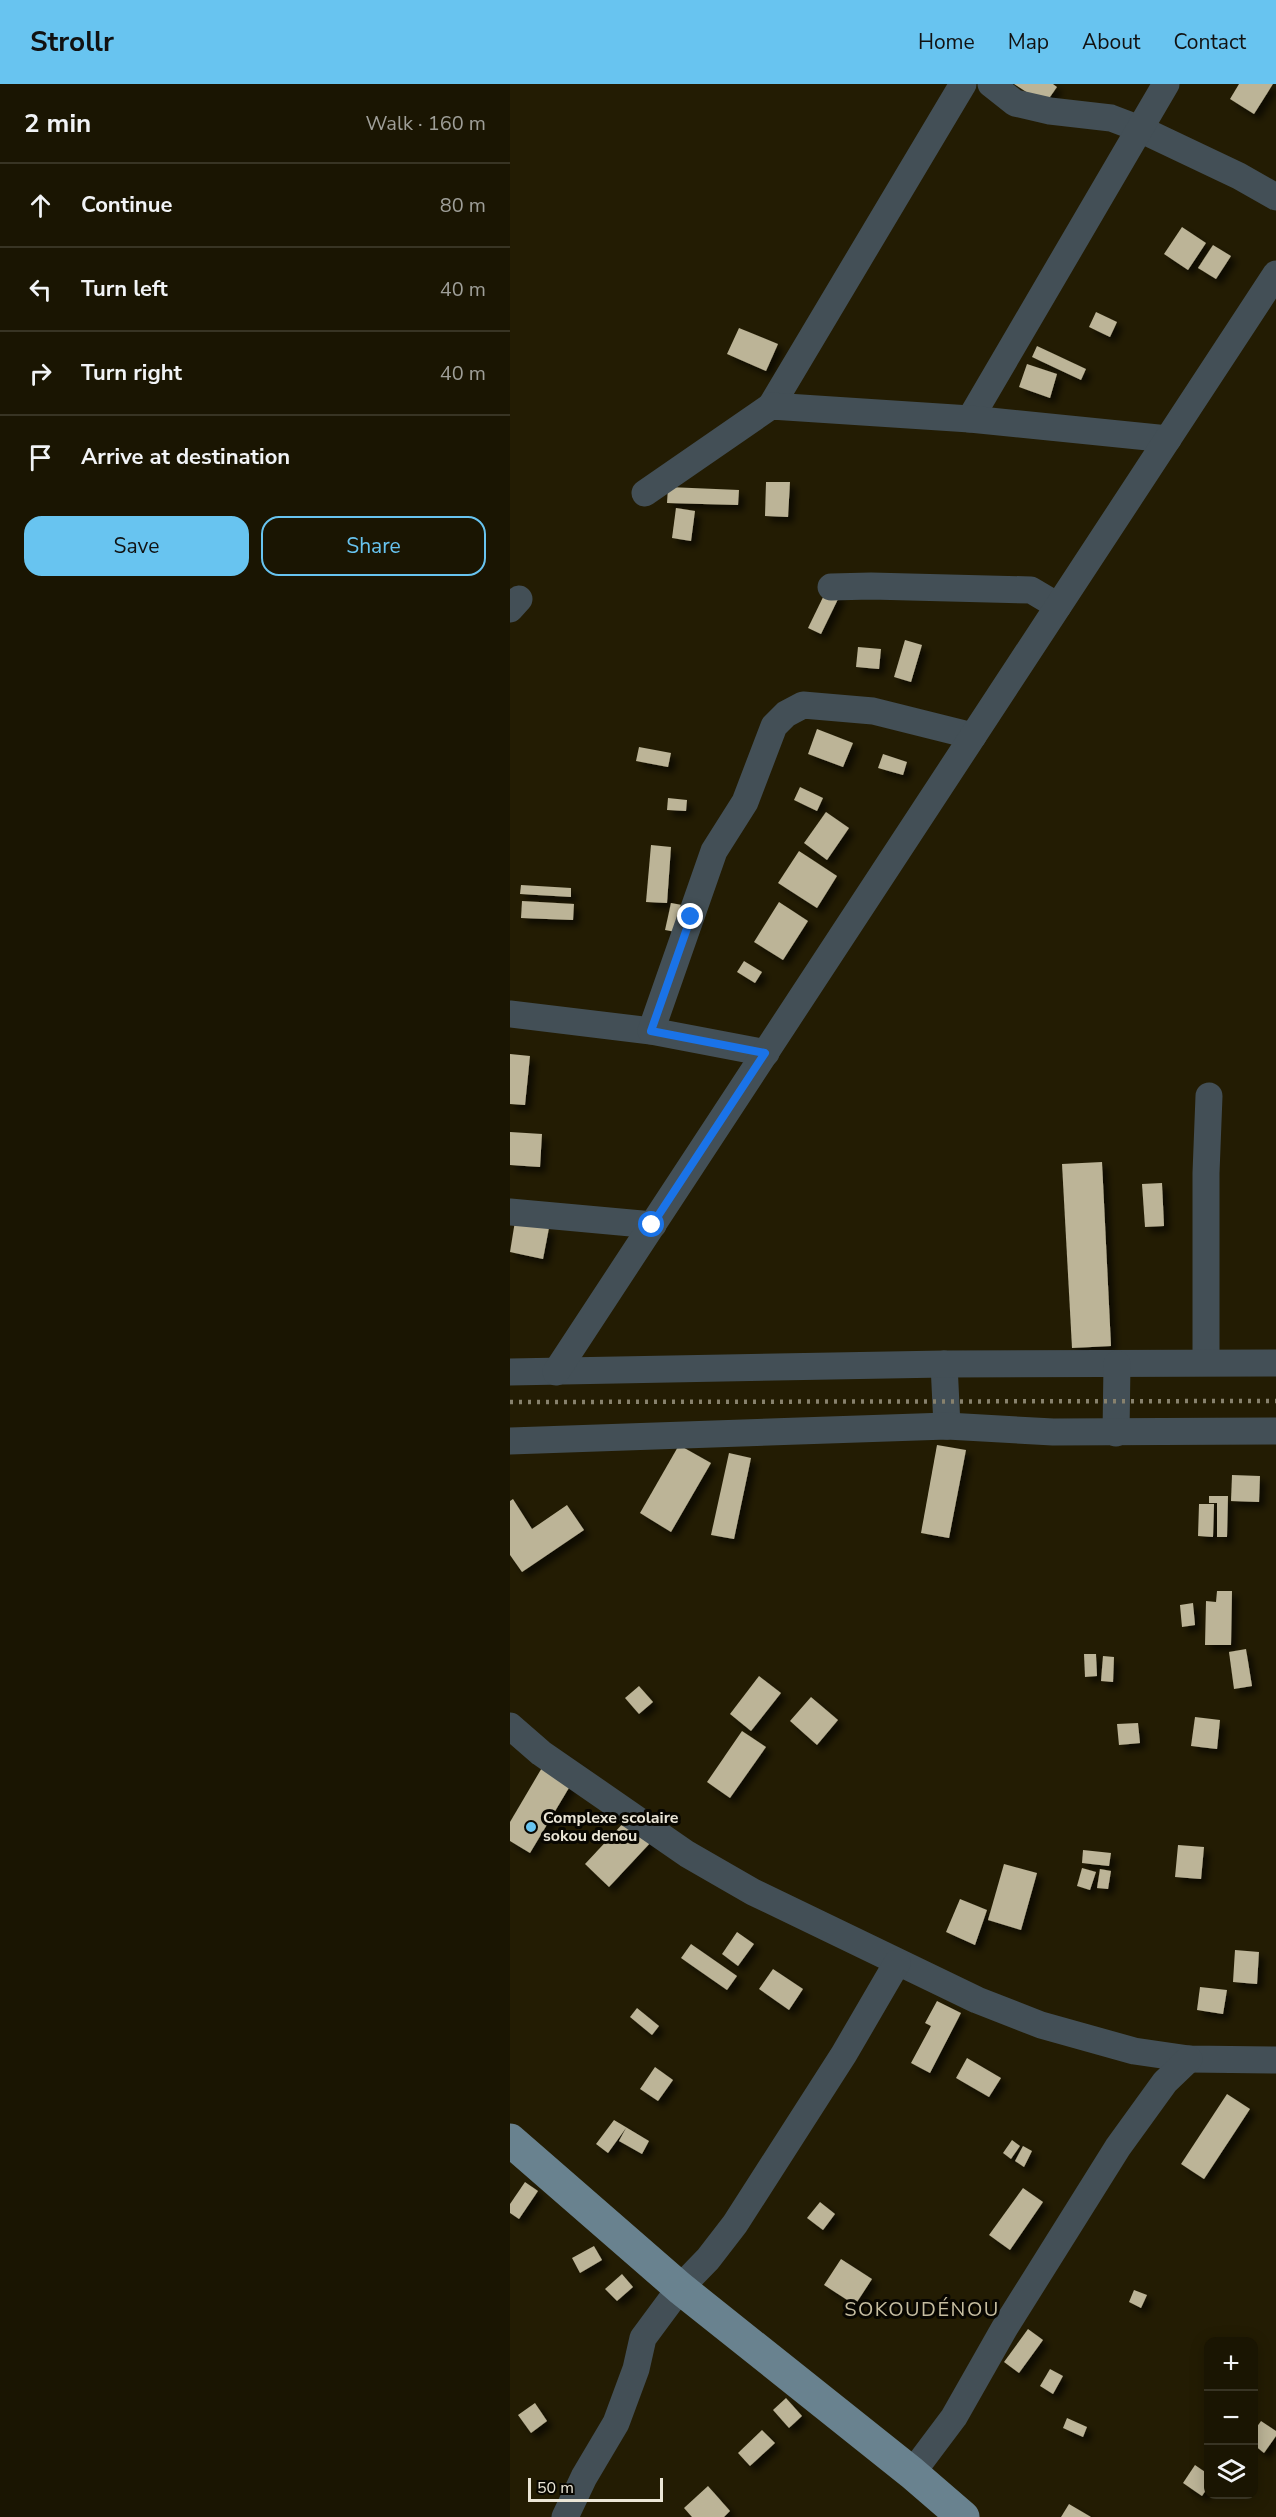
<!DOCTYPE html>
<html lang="en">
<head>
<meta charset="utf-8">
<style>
  :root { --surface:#1a1502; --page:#231e0c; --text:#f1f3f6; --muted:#9f9f99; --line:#383424; --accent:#68c4f0 }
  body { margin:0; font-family:"Nunito Sans",sans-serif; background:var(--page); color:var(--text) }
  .controls { position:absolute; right:18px; bottom:18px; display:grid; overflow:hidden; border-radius:12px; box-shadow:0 3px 15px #0003 }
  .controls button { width:54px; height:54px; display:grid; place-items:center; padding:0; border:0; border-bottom:2px solid var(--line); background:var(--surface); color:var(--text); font:30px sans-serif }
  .scale { position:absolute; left:18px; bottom:15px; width:135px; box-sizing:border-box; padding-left:6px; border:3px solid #ebe6d7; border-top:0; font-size:16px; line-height:21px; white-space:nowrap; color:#ebe6d7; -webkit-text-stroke:4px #090701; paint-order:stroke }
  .stop { position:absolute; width:18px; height:18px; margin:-14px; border:4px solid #1a73e8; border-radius:50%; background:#fff }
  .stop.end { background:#1a73e8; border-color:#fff; box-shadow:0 2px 6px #0008 }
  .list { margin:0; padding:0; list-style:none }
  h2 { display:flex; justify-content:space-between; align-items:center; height:78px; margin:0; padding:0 24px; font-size:26px }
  h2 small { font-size:20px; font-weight:400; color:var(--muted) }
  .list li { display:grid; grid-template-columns:39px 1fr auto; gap:18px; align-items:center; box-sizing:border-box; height:84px; padding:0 24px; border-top:2px solid var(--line) }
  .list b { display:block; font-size:22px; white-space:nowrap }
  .list em { font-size:20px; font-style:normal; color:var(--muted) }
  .actions { display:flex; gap:12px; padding:18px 24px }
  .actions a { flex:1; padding:14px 0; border:2px solid var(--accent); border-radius:18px; text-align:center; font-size:21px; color:var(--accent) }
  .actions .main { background:var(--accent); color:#111 }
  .icon { flex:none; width:33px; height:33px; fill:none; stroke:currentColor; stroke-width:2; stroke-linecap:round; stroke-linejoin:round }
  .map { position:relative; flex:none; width:766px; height:2433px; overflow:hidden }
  header { display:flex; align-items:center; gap:36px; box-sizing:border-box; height:84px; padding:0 30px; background:var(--accent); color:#111 }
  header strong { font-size:28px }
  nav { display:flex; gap:33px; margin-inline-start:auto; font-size:21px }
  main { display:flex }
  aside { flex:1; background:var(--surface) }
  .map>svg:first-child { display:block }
</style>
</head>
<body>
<header>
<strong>Strollr</strong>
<nav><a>Home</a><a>Map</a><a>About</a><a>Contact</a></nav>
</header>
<main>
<aside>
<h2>2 min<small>Walk · 160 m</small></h2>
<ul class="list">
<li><svg class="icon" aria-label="ahead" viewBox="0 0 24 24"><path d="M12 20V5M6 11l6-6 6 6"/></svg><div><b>Continue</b></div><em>80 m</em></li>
<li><svg class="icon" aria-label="left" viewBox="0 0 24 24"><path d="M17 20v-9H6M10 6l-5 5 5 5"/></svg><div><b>Turn left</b></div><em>40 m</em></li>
<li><svg class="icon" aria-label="right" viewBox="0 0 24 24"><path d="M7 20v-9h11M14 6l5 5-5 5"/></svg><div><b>Turn right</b></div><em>40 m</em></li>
<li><svg class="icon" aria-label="arrive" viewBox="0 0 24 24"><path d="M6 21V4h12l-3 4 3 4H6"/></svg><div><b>Arrive at destination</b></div></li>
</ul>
<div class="actions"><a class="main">Save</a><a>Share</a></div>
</aside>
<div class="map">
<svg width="766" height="2433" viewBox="0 0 766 2433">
  <defs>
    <filter id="shadow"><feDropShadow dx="5.5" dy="5.5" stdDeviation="3" flood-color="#0009"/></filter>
  </defs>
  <rect width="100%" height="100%" fill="#231c03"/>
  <g fill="#bcb497" filter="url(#shadow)">
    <polygon points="504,0 543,0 547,3 535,20"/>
    <polygon points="729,0 763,0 744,30 720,15"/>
    <polygon points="672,143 696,159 678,186 654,170"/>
    <polygon points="703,161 721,172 706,195 688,184"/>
    <polygon points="586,228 607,238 600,253 579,243"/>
    <polygon points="229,244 268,260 256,287 217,270"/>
    <polygon points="527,262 576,285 571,296 522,273"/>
    <polygon points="517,280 547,290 540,314 509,303"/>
    <polygon points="256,398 280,398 278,433 255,432"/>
    <polygon points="158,403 229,406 228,421 157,419"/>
    <polygon points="166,424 185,427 181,457 162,454"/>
    <polygon points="317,505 330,511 311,550 298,544"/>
    <polygon points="395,556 412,561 401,598 384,593"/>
    <polygon points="348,563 371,565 369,585 346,583"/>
    <polygon points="307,645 343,659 333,683 298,670"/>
    <polygon points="129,663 161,669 158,683 126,677"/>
    <polygon points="373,670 397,678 393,691 368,684"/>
    <polygon points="290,703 313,714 307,727 284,716"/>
    <polygon points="158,714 177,716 176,727 157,726"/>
    <polygon points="316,728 339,744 317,776 294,759"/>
    <polygon points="141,761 161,763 157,819 136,818"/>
    <polygon points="289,767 327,792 307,824 268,799"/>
    <polygon points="11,801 61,804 61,813 10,810"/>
    <polygon points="12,817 64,820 63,836 11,834"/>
    <polygon points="269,818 298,837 273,876 244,858"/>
    <polygon points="161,819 172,821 166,848 155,846"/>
    <polygon points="234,877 252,888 245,899 227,888"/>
    <polygon points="0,970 20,972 15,1021 0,1020"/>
    <polygon points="0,1048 32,1050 30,1083 0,1081"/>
    <polygon points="592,1078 601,1262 562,1264 552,1080"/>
    <polygon points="652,1099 654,1142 635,1143 632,1100"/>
    <polygon points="5,1137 39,1144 33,1175 0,1168"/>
    <polygon points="169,1361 201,1379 161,1448 130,1429"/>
    <polygon points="427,1361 456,1366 439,1454 411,1449"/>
    <polygon points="219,1369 241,1374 224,1455 201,1451"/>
    <polygon points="722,1391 750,1392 749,1418 721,1417"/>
    <polygon points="699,1412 718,1412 717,1453 707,1453 707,1419 699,1419"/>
    <polygon points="3,1415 22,1445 57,1421 74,1446 12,1488 0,1471 0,1417"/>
    <polygon points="689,1420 704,1420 703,1453 688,1452"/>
    <polygon points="707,1507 722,1507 721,1561 695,1561 696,1517 706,1518"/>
    <polygon points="683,1519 685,1541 672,1543 670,1521"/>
    <polygon points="736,1565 742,1602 724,1605 719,1568"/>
    <polygon points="574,1570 586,1570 587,1592 575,1593"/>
    <polygon points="593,1572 604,1573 603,1598 591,1597"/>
    <polygon points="249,1592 271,1609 241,1647 220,1630"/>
    <polygon points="129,1602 143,1618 129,1630 115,1614"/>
    <polygon points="301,1613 328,1636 307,1661 280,1637"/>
    <polygon points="685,1633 710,1636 707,1665 681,1662"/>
    <polygon points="628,1639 630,1659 609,1661 607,1640"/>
    <polygon points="232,1647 256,1663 220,1714 197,1698"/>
    <polygon points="43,1665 72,1682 20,1769 0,1757 0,1738"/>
    <polygon points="118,1734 142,1757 99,1803 75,1780"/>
    <polygon points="668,1761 694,1763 691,1795 665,1793"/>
    <polygon points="573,1766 601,1769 599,1782 572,1779"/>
    <polygon points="494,1780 527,1789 511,1846 478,1836"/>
    <polygon points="572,1784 586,1788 580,1806 567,1802"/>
    <polygon points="590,1785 601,1787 598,1805 587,1804"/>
    <polygon points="450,1815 477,1826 465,1861 436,1848"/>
    <polygon points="227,1848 244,1860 228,1882 212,1870"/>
    <polygon points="181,1860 227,1892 217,1906 171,1874"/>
    <polygon points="725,1866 749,1868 747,1900 723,1898"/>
    <polygon points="263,1885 293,1905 279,1926 249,1905"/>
    <polygon points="690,1903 717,1906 713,1930 687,1926"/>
    <polygon points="427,1917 451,1929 420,1989 401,1979 421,1942 415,1939"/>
    <polygon points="127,1924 149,1942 142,1951 120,1933"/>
    <polygon points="457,1974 491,1994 479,2013 446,1994"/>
    <polygon points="145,1983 163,1996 148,2017 130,2005"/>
    <polygon points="717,2010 740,2025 694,2095 671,2080"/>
    <polygon points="104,2036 139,2057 132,2070 109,2057 116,2044 98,2069 86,2060"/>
    <polygon points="502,2056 510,2062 501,2075 493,2069"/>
    <polygon points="513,2062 522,2067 514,2083 505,2077"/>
    <polygon points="15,2098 28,2107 9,2135 0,2129 0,2120"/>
    <polygon points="513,2104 533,2118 500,2166 479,2151"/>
    <polygon points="310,2118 325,2130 313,2146 297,2134"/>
    <polygon points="84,2162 92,2176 70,2189 62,2174"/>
    <polygon points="331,2175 362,2195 345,2221 314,2201"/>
    <polygon points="112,2190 123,2203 107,2217 95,2205"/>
    <polygon points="624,2206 637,2211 631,2224 619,2218"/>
    <polygon points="518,2245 533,2256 509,2289 494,2278"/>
    <polygon points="540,2285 553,2292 543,2310 530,2302"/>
    <polygon points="276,2314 292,2332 279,2344 263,2326"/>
    <polygon points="25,2319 37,2337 21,2349 8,2331"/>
    <polygon points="557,2334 577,2343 573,2353 553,2344"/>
    <polygon points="751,2337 766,2347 766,2352 754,2369 744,2361 744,2347"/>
    <polygon points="252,2346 265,2359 240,2382 228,2369"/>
    <polygon points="685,2381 698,2390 698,2403 692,2412 673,2399"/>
    <polygon points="198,2402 220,2427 214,2433 182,2433 174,2424"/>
    <polygon points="559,2420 581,2433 551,2433"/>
  </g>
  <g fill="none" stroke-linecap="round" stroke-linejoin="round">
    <g stroke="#434f56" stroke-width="27">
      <polyline points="481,0 505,19 540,27 601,34 630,45 729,92 766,113"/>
      <polyline points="261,322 453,0"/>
      <polyline points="460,335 656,0"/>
      <polyline points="135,409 261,322 460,335 658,355"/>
      <polyline points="321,503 361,502 521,506 548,522"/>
      <polyline points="0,525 9,515"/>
      <polyline points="0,930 141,947 256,969"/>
      <polyline points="141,947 204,767 235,718 264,642 276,630 293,621 363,627 463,652"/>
      <polyline points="0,1128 143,1141"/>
      <polyline points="696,1278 696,1089 699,1012"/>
      <polyline points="434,1280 437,1342"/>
      <polyline points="0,1288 434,1280 766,1279"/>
      <polyline points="46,1288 766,190"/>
      <polyline points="606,1349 607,1280"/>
      <polyline points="0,1357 437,1342 543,1348 766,1347"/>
      <polyline points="0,1642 31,1669 177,1770 243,1808 467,1916 531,1941 624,1967 679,1975 766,1976"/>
      <polyline points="402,2389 444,2333 494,2245 608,2063 655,1998 679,1975"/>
      <polyline points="55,2433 74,2393 106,2339 126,2285 133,2254 170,2204 198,2175 225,2140 334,1970 387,1879"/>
    </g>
    <polyline stroke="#69828f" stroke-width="33" points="0,2056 170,2204 402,2389 453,2433"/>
    <polyline stroke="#87816d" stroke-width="4.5" stroke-dasharray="3 6" stroke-linecap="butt" points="0,1318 766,1317"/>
  </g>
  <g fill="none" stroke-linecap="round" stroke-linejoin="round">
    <polyline stroke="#1a73e8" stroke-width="8" points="142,1141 255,969 141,947 181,833"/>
  </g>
  <circle fill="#68c4f0" stroke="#090701" stroke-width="2" cx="21" cy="1743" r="6"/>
  <g text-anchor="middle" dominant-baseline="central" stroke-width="6" stroke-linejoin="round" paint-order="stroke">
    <g font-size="16" font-weight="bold" fill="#ebe6d7" stroke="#090701" text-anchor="start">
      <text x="33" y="1734">Complexe scolaire<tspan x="33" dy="18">sokou denou</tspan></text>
    </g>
    <g font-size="20" letter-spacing="1.5" fill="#c7bea1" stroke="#090701">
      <text x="412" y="2225">SOKOUDÉNOU</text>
    </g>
  </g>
</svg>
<div class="controls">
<button>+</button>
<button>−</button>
<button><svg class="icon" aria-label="layers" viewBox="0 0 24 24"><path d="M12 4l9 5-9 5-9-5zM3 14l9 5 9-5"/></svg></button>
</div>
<div class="scale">50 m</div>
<div class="stop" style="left:142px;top:1141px"></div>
<div class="stop end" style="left:181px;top:833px"></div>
</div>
</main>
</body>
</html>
